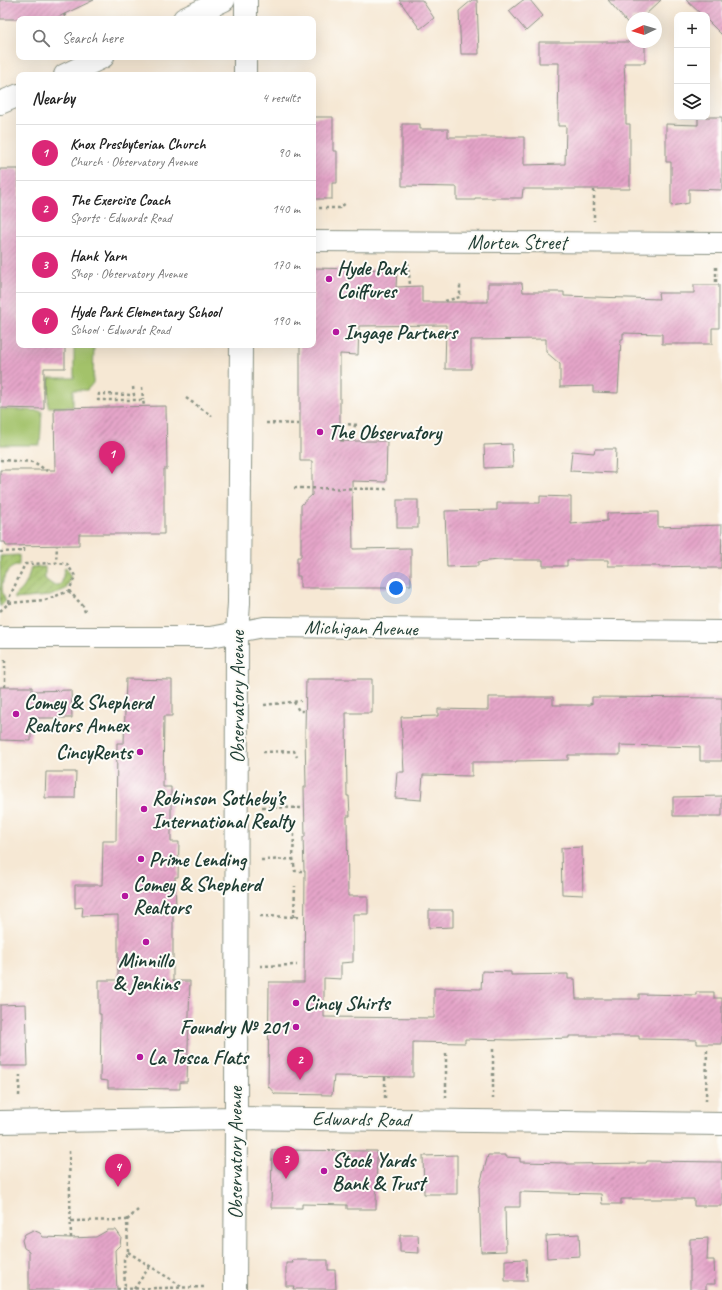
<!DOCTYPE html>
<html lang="en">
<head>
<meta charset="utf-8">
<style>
  :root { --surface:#fff; --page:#f6f6f6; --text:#222; --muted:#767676; --line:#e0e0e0; --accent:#db2777 }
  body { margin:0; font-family:Caveat,sans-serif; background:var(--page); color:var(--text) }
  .controls { position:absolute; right:12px; top:12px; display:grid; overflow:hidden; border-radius:8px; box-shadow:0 4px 16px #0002 }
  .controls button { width:36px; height:36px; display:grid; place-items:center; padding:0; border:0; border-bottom:1px solid var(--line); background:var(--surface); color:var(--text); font:20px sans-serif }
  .compass { position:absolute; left:626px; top:12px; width:36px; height:36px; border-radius:50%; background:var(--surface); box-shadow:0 4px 16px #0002; rotate:266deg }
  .you { position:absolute; left:396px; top:588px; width:14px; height:14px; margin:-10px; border:3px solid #fff; border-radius:50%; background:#1a73e8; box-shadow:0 0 0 6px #1a73e833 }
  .badge { display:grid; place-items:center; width:26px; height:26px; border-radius:50%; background:var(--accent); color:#fff; font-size:13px; font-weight:700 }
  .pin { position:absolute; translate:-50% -33px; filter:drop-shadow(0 1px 2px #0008) }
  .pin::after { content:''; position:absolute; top:21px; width:14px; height:12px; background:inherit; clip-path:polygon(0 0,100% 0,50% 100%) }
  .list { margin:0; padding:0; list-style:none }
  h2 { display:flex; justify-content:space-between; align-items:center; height:52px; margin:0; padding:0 16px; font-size:17px }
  h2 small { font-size:13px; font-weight:400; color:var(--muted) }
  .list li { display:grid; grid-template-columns:26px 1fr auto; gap:12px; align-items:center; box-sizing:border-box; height:56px; padding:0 16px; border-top:1px solid var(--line) }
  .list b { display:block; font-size:15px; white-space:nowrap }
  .list p { margin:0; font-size:13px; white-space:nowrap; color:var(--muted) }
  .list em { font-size:13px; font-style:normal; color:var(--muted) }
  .icon { flex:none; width:22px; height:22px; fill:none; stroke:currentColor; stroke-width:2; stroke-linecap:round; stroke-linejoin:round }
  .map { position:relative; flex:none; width:722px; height:1290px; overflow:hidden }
  .search { position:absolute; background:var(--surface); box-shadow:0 4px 16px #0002; left:16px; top:16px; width:300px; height:44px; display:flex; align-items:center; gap:10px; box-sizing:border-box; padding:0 14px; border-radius:8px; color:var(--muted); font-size:15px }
  .panel { position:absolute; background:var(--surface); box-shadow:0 4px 16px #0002; left:16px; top:72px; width:300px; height:276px; border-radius:8px }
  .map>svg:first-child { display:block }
</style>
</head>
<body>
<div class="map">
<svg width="722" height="1290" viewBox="0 0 722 1290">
  <defs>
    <pattern id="garden-furrows" width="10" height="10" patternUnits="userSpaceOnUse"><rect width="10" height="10" fill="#a3c26a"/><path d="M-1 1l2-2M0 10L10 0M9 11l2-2" fill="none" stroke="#849f58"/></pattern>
    <pattern id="building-hatch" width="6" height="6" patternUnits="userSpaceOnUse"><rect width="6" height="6" fill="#e5a5c9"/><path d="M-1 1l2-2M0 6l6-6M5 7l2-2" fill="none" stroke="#b988a4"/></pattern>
  </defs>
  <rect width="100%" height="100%" fill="#fdfcf7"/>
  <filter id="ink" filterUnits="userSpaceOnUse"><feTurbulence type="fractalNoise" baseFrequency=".025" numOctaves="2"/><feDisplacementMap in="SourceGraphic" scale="8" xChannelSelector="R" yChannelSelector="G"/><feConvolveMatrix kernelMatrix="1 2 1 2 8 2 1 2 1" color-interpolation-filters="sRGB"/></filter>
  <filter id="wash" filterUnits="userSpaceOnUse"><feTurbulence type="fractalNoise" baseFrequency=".012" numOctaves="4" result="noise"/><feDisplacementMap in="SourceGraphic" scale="16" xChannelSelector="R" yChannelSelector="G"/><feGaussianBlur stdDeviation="0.9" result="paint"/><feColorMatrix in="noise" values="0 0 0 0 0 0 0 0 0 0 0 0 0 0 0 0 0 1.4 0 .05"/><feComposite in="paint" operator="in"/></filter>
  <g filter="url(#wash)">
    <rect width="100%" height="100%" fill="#f6e8d4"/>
    <g fill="#a3c26a" stroke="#61804f">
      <polygon points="74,345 94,345 93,383 87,390 73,390 73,407 48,407 49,378 74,378"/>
      <polygon points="0,409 42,411 40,445 0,445"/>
    </g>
    <g fill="url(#garden-furrows)" stroke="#61804f">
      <path d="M19,555V565C16,566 12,567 10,569C1,576 0,592 6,601L0,607V556Z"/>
      <path d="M31,567H45V579L53,585H59L62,582L64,569L66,568L71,578L66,589L50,596L15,599L14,596C26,589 28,579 31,567Z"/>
    </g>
    <g id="blocks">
      <g fill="url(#building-hatch)">
        <polygon points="0,0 94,0 54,19 0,19"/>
        <polygon points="399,0 422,0 434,18 420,29"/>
        <polygon points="472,0 477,0 479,54 461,54 459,11"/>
        <polygon points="523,0 530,0 543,16 526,31 509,11"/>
        <polygon points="608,0 661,0 642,18 632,18 631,27"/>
        <polygon points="686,0 722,0 722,35 707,20 707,15 702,15"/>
        <polygon points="539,42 645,42 645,63 624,63 626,98 626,124 630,124 630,189 523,189 522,198 475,198 475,200 457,200 457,187 402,186 402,124 420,124 420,129 448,129 448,137 524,137 524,165 565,164 566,126 558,126 559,63 539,63"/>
        <polygon points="313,117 333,117 333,151 337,151 337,183 332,183 332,199 313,199"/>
        <polygon points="698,117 722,117 722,190 689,189 689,203 671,206 671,162 666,162 666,124 698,125"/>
        <polygon points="0,169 19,169 19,345 65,345 65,368 44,368 44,409 0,408"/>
        <polygon points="313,268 397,270 396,287 422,286 422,302 488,302 488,283 522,283 523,292 564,292 564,296 659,299 658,293 694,293 694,285 719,285 719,328 712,328 712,344 662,344 662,334 623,333 623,339 621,339 618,393 593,392 593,386 560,387 560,364 546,352 546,339 471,340 471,369 445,369 446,325 359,326 358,355 340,354 340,441 387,441 386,482 352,481 353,549 411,548 411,585 391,585 391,588 300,588 300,576 297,576 297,557 301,557 301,505 312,495 312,461 300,461 300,345 313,345"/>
        <polygon points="166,406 167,469 164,469 164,534 79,534 79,545 6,546 5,542 0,542 0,470 55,470 54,408"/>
        <polygon points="512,444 513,467 485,468 484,445"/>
        <polygon points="595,449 616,449 615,473 570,471 572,451 594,453"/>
        <polygon points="540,496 571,497 571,524 607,521 607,513 658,512 658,527 722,525 721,568 701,568 701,566 659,567 659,566 608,566 608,560 567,560 567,566 543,566 543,560 499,560 478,562 478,566 447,567 445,511 497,510 497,503 540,503"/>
        <rect x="397" y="500" width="21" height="28"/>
        <polygon points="126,679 172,680 172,716 164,716 163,787 171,787 171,842 179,842 178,877 175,877 176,909 173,909 173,981 190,981 187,1082 180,1082 180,1089 108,1088 108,1081 100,1080 101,1014 99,1014 99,980 118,980 118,915 82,916 83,907 75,908 75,885 102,885 103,841 116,841 117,743 124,743"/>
        <polygon points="306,679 372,679 372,713 346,713 347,796 349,796 350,816 347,816 348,896 368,896 368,914 353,914 353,962 341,963 341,979 324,978 324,1017 434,1018 434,988 481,989 482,971 511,972 511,975 568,974 568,979 575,979 576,999 639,999 639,994 696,995 696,992 714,992 714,998 722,998 722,1044 697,1044 697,1040 639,1039 639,1036 569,1036 569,1038 513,1040 465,1039 465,1043 413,1042 413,1077 334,1076 332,1095 275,1094 268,1086 269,982 304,982 305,871 304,871 303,837 305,837 304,787 306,787 305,731"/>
        <polygon points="0,687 32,687 32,691 71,690 72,718 31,718 31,741 0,740"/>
        <polygon points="488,697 553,697 553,705 590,705 590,703 592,704 592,697 722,698 722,761 700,761 700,747 620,745 620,755 568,755 568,760 516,761 516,762 472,762 472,776 423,775 421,800 395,798 397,772 404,772 401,717 438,716 438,709 488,710"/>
        <polygon points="46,772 76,772 75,798 45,798"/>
        <polygon points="722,796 722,816 673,816 673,797"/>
        <polygon points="582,847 583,895 562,894 561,848"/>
        <polygon points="429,910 453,910 453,927 429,928"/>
        <polygon points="26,1004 28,1066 0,1066 0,1005"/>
        <polygon points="272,1150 377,1151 376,1209 347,1209 347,1205 302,1204 302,1208 271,1208"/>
        <polygon points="457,1155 457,1194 424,1194 423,1156"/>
        <polygon points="488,1155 506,1155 506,1157 520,1158 520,1162 567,1163 567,1164 646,1163 647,1161 722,1162 722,1206 694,1206 694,1199 621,1199 621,1204 602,1204 601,1194 520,1192 520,1207 505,1207 506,1251 481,1252 479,1188"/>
        <polygon points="33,1230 40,1233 43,1237 71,1238 96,1237 108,1230 116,1230 121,1237 120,1245 115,1250 117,1290 29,1290 29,1251 24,1248 22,1240 25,1234"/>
        <polygon points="579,1234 580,1256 547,1258 546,1236"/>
        <polygon points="400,1235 418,1235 419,1253 400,1252"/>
        <polygon points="708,1238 707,1260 714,1260 715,1284 706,1284 706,1290 690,1290 690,1239"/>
        <polygon points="526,1259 527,1281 505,1281 505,1260"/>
        <polygon points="292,1260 328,1260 328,1270 335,1270 336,1289 293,1289 294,1286 286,1286 286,1263 293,1263"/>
      </g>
    </g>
  </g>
  <g filter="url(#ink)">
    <use href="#blocks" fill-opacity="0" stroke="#8a9284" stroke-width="1"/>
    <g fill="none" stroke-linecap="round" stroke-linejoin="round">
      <defs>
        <g id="minor">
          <polyline points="313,241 722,243"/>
          <polyline points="0,637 211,637 264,627 722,631"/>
        </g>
        <g id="tertiary">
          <polyline points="184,19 224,0"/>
          <polyline points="65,75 103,57"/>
          <polyline points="0,103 19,95"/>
          <polyline points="235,1290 236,1118 722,1124"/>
        </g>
        <g id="secondary">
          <polyline points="246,19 246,0"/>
          <polyline points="245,75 245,57"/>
          <polyline points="0,1122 236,1118 237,632 239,603 241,345"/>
        </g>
      </defs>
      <use href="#minor" stroke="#8a9284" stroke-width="22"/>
      <use href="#tertiary" stroke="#8a9284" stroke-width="24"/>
      <use href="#secondary" stroke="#8a9284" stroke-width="24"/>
      <g stroke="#8a9284" stroke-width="2.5" stroke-dasharray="3 3" stroke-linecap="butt">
        <polyline points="64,14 66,19"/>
        <polyline points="594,190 594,221"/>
        <polyline points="313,208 339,208 346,203"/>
        <polyline points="408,263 410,285"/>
        <polyline points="716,282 716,266"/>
        <polyline points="445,301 460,297 460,285"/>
        <polyline points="133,387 134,395 99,394 98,400 143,400 144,406"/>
        <polyline points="142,387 143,400"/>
        <polyline points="186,398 212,416"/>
        <polyline points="266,423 300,424"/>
        <polyline points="342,424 360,425"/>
        <polyline points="341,440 352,440 355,425"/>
        <polyline points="0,460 34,462 47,471"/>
        <polyline points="294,488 390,489"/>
        <polyline points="0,552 24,551 24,546"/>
        <polyline points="69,591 83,606 86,615"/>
        <polyline points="9,603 45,600 69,591 75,576 67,564 56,563"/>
        <polyline points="0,611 9,603 10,596 25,564 56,563 57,546"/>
        <polyline points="5,687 5,660"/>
        <polyline points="294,702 299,711 304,711"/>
        <polyline points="264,705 301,701"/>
        <polyline points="263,752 294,751 297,757"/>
        <polyline points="262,807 301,808"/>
        <polyline points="294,834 293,858 295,871 302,871"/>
        <polyline points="261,860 297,859"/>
        <polyline points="260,916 300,917"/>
        <polyline points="294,917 295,886"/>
        <polyline points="260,966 297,965"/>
        <polyline points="493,1049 493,1099"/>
        <polyline points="385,1077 385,1098"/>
        <polyline points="19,1096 20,1074"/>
        <polyline points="446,1098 446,1051"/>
        <polyline points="706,1101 707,1048"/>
        <polyline points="69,1151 71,1238"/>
        <polyline points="127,1220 138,1210"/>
        <polyline points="71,1221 127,1220 128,1252 124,1259 125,1290"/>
        <polyline points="128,1252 181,1286"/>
        <polyline points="117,1289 206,1287"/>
        <polyline points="134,1289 150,1266"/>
      </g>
      <use href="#minor" stroke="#fff" stroke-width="20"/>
      <use href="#tertiary" stroke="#fff" stroke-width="22"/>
      <use href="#secondary" stroke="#fff" stroke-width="22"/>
    </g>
  </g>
  <g fill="#b5179e" stroke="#fdfcf7" stroke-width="1.5">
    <circle cx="329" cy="279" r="4"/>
    <circle cx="336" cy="332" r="4"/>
    <circle cx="320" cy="432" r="4"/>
    <circle cx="16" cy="714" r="4"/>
    <circle cx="140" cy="752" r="4"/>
    <circle cx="144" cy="809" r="4"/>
    <circle cx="141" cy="859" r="4"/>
    <circle cx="125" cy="896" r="4"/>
    <circle cx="146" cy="942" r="4"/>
    <circle cx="296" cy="1003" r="4"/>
    <circle cx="296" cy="1027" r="4"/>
    <circle cx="140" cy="1057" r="4"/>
    <circle cx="324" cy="1171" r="4"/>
  </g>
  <g text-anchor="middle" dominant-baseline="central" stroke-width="4" stroke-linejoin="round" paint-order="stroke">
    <g font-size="20" fill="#1f3d34" stroke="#fdfcf7">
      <text x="517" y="242">Morten Street</text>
      <text transform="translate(361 628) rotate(1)">Michigan Avenue</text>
      <text transform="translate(237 697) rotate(-90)">Observatory Avenue</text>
      <text transform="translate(361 1119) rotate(1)">Edwards Road</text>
      <text transform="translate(235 1153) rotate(-90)">Observatory Avenue</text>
    </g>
    <g font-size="20" font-weight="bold" fill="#1f3d34" stroke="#fdfcf7" text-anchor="start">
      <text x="337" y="268">Hyde Park<tspan x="337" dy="23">Coiffures</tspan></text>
      <text x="344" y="332">Ingage Partners</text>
      <text x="328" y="432">The Observatory</text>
      <text x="24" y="702">Comey &amp; Shepherd<tspan x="24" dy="23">Realtors Annex</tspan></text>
      <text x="132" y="752" text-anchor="end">CincyRents</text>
      <text x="152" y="798">Robinson Sotheby’s<tspan x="152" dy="23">International Realty</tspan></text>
      <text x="149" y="859">Prime Lending</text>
      <text x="133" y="884">Comey &amp; Shepherd<tspan x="133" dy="23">Realtors</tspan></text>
      <text x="146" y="960" text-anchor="middle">Minnillo<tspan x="146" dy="23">&amp; Jenkins</tspan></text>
      <text x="304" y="1003">Cincy Shirts</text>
      <text x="288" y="1027" text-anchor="end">Foundry № 201</text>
      <text x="148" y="1057">La Tosca Flats</text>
      <text x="332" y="1160">Stock Yards<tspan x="332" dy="23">Bank &amp; Trust</tspan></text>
    </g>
  </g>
</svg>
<div class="controls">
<button>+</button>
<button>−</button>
<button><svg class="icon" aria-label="layers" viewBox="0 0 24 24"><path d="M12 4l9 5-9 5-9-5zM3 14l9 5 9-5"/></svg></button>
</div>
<svg class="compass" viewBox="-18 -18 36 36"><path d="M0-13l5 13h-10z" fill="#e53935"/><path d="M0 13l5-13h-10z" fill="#767676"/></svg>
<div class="you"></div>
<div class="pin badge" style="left:112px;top:474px">1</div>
<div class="pin badge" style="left:300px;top:1080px">2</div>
<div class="pin badge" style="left:286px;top:1179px">3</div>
<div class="pin badge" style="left:118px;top:1187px">4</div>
<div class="search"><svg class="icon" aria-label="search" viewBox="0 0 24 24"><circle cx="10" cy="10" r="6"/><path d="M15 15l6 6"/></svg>Search here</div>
<section class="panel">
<h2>Nearby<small>4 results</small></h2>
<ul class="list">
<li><span class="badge">1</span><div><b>Knox Presbyterian Church</b><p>Church · Observatory Avenue</p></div><em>90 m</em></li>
<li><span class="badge">2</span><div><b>The Exercise Coach</b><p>Sports · Edwards Road</p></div><em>140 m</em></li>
<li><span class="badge">3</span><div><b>Hank Yarn</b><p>Shop · Observatory Avenue</p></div><em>170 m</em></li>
<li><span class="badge">4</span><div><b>Hyde Park Elementary School</b><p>School · Edwards Road</p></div><em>190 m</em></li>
</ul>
</section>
</div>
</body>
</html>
